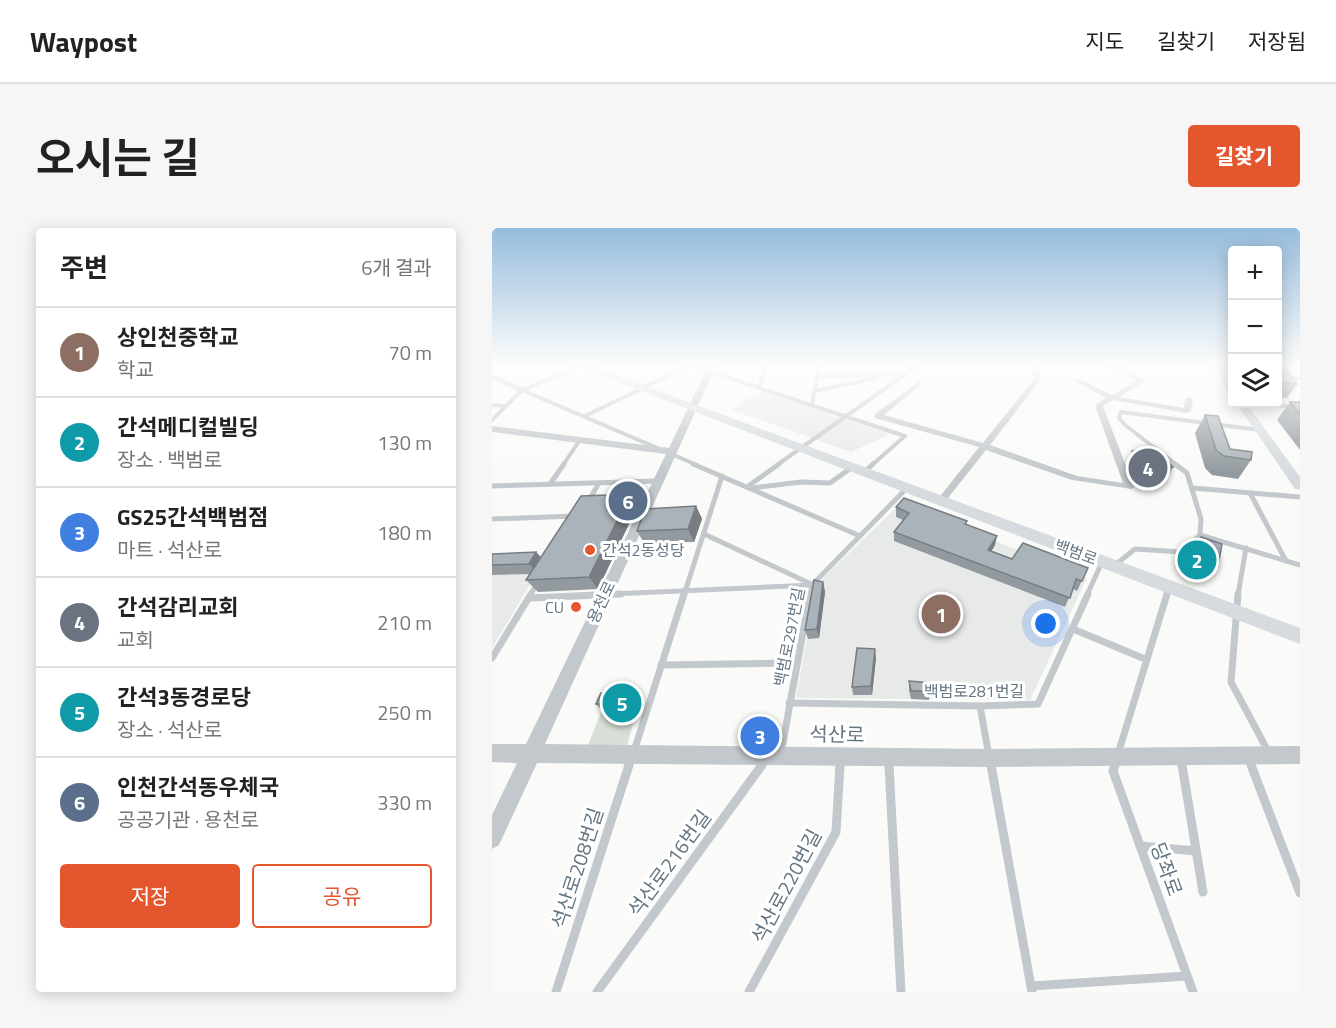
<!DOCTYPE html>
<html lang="ko">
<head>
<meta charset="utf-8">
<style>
  :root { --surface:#fff; --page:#f6f6f6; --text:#222; --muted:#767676; --line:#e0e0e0; --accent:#e4572e }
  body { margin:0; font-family:"Titillium Web","Noto Sans KR",sans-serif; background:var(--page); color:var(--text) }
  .controls { position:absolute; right:18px; top:18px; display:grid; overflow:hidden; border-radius:6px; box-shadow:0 3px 15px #0003 }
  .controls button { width:54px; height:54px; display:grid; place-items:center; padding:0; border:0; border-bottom:2px solid var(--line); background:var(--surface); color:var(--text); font:30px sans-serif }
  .you { position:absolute; left:554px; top:396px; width:21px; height:21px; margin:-15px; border:4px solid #fff; border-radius:50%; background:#1a73e8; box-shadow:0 0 0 9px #1a73e833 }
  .badge { display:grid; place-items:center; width:39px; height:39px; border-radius:50%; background:var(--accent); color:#fff; font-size:20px; font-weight:700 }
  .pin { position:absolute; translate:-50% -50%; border:3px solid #fff; box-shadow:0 2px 6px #0006 }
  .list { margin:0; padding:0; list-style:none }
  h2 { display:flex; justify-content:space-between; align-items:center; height:78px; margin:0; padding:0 24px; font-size:26px }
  h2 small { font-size:20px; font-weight:400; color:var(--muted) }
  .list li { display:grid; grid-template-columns:39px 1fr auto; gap:18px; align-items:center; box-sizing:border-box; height:90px; padding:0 24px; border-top:2px solid var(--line) }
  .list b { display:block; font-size:22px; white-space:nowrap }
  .list p { margin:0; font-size:20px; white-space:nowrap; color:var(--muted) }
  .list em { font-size:20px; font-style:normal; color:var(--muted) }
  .actions { display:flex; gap:12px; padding:18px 24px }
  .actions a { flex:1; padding:14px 0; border:2px solid var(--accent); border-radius:6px; text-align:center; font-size:21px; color:var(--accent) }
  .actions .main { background:var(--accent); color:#fff }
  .icon { flex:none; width:33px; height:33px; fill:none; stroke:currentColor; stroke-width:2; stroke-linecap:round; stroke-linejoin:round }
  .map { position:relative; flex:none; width:808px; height:764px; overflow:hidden; border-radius:6px }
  header { display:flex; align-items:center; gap:36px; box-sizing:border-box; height:84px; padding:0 30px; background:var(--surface); border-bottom:2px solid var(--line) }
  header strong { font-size:28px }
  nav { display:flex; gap:33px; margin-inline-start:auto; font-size:21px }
  .intro { display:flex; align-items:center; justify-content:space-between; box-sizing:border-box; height:144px; padding:0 36px }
  h1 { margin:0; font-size:42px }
  .button { padding:15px 27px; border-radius:6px; background:var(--accent); color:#fff; font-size:21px; font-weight:700 }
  main { display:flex; gap:36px; padding:0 36px }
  aside { flex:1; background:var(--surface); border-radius:6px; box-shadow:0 3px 15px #0003 }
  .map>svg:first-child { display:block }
</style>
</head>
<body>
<header>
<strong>Waypost</strong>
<nav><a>지도</a><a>길찾기</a><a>저장됨</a></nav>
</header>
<div class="intro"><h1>오시는 길</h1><a class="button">길찾기</a></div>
<main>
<aside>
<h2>주변<small>6개 결과</small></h2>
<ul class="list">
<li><span class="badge" style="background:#8d6e63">1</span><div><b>상인천중학교</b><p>학교</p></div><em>70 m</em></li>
<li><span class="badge" style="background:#0f9aa8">2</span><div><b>간석메디컬빌딩</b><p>장소 · 백범로</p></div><em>130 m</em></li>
<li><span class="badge" style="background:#3f7fe0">3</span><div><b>GS25간석백범점</b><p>마트 · 석산로</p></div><em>180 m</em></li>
<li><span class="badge" style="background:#6b7280">4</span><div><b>간석감리교회</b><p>교회</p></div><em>210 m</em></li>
<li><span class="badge" style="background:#0f9aa8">5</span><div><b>간석3동경로당</b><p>장소 · 석산로</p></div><em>250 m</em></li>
<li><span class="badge" style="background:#5c6f8a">6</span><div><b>인천간석동우체국</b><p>공공기관 · 용천로</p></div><em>330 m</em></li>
</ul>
<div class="actions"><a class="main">저장</a><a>공유</a></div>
</aside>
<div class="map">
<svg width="808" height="764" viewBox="0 0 808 764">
  <rect width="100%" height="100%" fill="#fafaf8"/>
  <g fill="#e8e9e9">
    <polygon points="270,163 398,206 359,224 238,181"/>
    <polygon points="409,275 595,350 538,472 304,470 325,356"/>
    <polygon points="54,330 0,420 0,333"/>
  </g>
  <polygon fill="#dadfd7" points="145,480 135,518 96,517 110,482"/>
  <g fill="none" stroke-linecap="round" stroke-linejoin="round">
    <g stroke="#c3c8cc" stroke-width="4">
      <polyline points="201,138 413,208"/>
      <polyline points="325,148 412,146"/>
      <polyline points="265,159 268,157 274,138"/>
      <polyline points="30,162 205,237"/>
      <polyline points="323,163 384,150"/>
      <polyline points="759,176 808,179"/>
      <polyline points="320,177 327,138"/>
      <polyline points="93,188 196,138"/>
      <polyline points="0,192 30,162 89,138"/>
      <polyline points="71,237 88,212"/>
      <polyline points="285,237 425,138"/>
      <polyline points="380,237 413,208"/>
      <polyline points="685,237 633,197 627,190 629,184 768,202"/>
    </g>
    <g stroke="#c3c8cc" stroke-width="5">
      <polyline points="201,236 368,308"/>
      <polyline points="371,245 381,236"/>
      <polyline points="58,256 72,236"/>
      <polyline points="0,258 165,253"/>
      <polyline points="255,259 287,236"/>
      <polyline points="260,260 309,254 338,255 359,240"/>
      <polyline points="701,260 808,269"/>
      <polyline points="758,265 794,333"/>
      <polyline points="97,272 107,255"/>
      <polyline points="0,291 83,288"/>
      <polyline points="212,306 319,356"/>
      <polyline points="708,307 808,337"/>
      <polyline points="623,337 643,321 690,324 708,307 709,291 695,245 683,236"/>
      <polyline points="38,367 46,355"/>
      <polyline points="97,367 320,357"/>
      <polyline points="192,367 230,248"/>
      <polyline points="318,367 320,357 414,261"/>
      <polyline points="595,367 610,334"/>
      <polyline points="674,367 677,359"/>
      <polyline points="746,367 754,320"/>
    </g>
    <g stroke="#c3c8cc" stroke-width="7">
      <polyline points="746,366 739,454 777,525"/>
      <polyline points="38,370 129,366"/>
      <polyline points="581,401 653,431"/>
      <polyline points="0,430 39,366"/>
      <polyline points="169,437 305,435"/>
      <polyline points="297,475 488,478 546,476 596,366"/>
      <polyline points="488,478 499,539"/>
      <polyline points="289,525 318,366"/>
      <polyline points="756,529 760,539"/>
      <polyline points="397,530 397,539"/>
      <polyline points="689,530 690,539"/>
      <polyline points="137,539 192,366"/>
      <polyline points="269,539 274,532"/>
      <polyline points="348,539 349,529"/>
      <polyline points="622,539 675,366"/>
    </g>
    <g stroke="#c3c8cc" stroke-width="9">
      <polyline points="397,537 409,764"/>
      <polyline points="499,537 540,764"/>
      <polyline points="623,537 621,543 701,764"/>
      <polyline points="690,537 711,664"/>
      <polyline points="759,537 808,665"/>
      <polyline points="648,618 704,623"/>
      <polyline points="539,758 695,748"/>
      <polyline points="64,764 137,537"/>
      <polyline points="105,764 270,537"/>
      <polyline points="257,764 344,604 348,537"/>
    </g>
    <g fill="#c3c8cc" fill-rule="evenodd">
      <polygon points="541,138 547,138 549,151 498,217 585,248 631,255 603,177 614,170 583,153 583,151 587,151 620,167 645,153 617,138 626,138 654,153 627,169 692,180 693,171 697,169 701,171 699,183 695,185 621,172 611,178 642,259 640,261 580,252 494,222 452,275 446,275 446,271 487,219 383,190 383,186 426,154 430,154 430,156 392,187 491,215 542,151"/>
      <polygon points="727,144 740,144 740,148 727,146"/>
      <polygon points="0,146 33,160 34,162 27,164 0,151"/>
      <polygon points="786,147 808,148 808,152 786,151"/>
      <polygon points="0,175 13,176 17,178 13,180 0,179"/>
    </g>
    <polygon fill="#c3c8cc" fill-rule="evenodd" points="216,138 224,138 53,516 496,521 808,518 808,536 496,539 45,535 7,617 0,621 0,587 25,535 0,534 0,516 34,516 174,226 0,204 0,198 177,220"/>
    <g fill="#d6dbdf" fill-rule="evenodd">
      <polygon points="720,138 729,138 740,155 740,165 736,164"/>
      <polygon points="745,176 755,176 808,249 808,262 803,261"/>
    </g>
    <polygon fill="#d6dbdf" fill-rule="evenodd" points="84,138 99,138 808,400 808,416"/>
  </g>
  <g fill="#929a9f">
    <polygon points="786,138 805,156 795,170 786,169"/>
    <polygon points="798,174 808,174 808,222 785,192"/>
    <polygon points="713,187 738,221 759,232 746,251 720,247 713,240 703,205"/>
    <polygon points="640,223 681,239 676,249 650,249 636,232"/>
    <polygon points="141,254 148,267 143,277 145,279 106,361 46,364 34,352 38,346 0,347 0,326 44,324 49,329"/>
    <polygon points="204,278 210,291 202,314 152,315 145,303"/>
    <polygon points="404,279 475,293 474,297 503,317 499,323 520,331 596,340 585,363 581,361 573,379 402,313 402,304 411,292 404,289"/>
    <polygon points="697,319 726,338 719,347 687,337 690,329"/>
    <polygon points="331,354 333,364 327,410 316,411 313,402"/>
    <polygon points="384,430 380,467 361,467 360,459"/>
    <polygon points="417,453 439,455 437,472 419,471 417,462"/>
    <polygon points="144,463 150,469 145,480 110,482 104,476"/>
  </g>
  <g fill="#777d82">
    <polygon points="141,254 148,267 143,277 145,279 106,361 97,349"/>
    <polygon points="204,278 210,291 202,314 196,301"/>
    <polygon points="505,308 503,317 494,332 496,322"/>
    <polygon points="44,324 53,334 46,345 37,336"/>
    <polygon points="331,354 333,364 327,410 325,401"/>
    <polygon points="383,421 384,430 380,467 379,458"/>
    <polygon points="144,463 150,469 145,480 140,475"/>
  </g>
  <g fill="#aab3b9" stroke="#777d82" stroke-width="1.5">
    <polygon points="786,138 791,138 805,156 786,154"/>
    <polygon points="798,174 808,174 808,186"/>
    <polygon points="713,187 726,188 738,221 760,224 759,232 732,228 724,222"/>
    <polygon points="663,219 681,239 654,240 640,223"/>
    <polygon points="141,254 135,267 138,267 97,349 34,352 89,268 115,267 123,255"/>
    <polygon points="412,270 475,293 473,296 505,308 496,322 520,331 531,315 596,340 590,353 584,351 578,370 402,304 417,285 404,279"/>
    <polygon points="204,278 196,301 145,303 153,281"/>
    <polygon points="709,309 730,316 726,338 694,327 697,319 701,318"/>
    <polygon points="44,324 37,336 0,337 0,326"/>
    <polygon points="322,352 331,354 325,401 313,402"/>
    <polygon points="365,420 383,421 379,458 360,459"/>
    <polygon points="417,453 439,455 438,463 419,463"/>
    <polygon points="144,463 140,475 104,476 109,465"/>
  </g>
  <linearGradient id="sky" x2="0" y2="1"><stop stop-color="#96bcdc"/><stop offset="0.56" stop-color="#fdfdfc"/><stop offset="1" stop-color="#fdfdfc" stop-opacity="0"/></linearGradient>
  <rect width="808" height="245" fill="url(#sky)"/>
  <g fill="#e4572e" stroke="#fff" stroke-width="2">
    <circle cx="98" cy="322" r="6"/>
    <circle cx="84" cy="379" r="6"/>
  </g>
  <g text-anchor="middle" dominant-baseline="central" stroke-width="6" stroke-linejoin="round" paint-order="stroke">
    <g font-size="16" fill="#657683" stroke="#fff" text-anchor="start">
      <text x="110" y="322">간석2동성당</text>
      <text x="72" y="379" text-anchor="end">CU</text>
    </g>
    <g font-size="16" fill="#657683" stroke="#fff">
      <text transform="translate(584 324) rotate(20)">백범로</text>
      <text transform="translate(109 374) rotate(-65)">용천로</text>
      <text transform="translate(297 409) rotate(-79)">백범로297번길</text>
      <text x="482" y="463">백범로281번길</text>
    </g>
    <g font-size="20" fill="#657683" stroke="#fff">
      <text transform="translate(345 506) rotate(1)">석산로</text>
      <text transform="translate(177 635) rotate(-54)">석산로216번길</text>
      <text transform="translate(85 640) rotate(-72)">석산로208번길</text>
      <text transform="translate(675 641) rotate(70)">당좌로</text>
      <text transform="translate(294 658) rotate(-62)">석산로220번길</text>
    </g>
  </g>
</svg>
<div class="controls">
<button>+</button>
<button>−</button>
<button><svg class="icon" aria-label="layers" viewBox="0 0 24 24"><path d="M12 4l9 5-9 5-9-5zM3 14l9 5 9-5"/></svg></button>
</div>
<div class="you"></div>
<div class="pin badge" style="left:449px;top:386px;background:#8d6e63">1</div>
<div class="pin badge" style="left:705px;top:332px;background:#0f9aa8">2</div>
<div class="pin badge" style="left:268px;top:508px;background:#3f7fe0">3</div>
<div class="pin badge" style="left:656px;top:240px;background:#6b7280">4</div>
<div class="pin badge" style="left:130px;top:475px;background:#0f9aa8">5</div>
<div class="pin badge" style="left:136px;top:273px;background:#5c6f8a">6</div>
</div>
</main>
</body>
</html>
